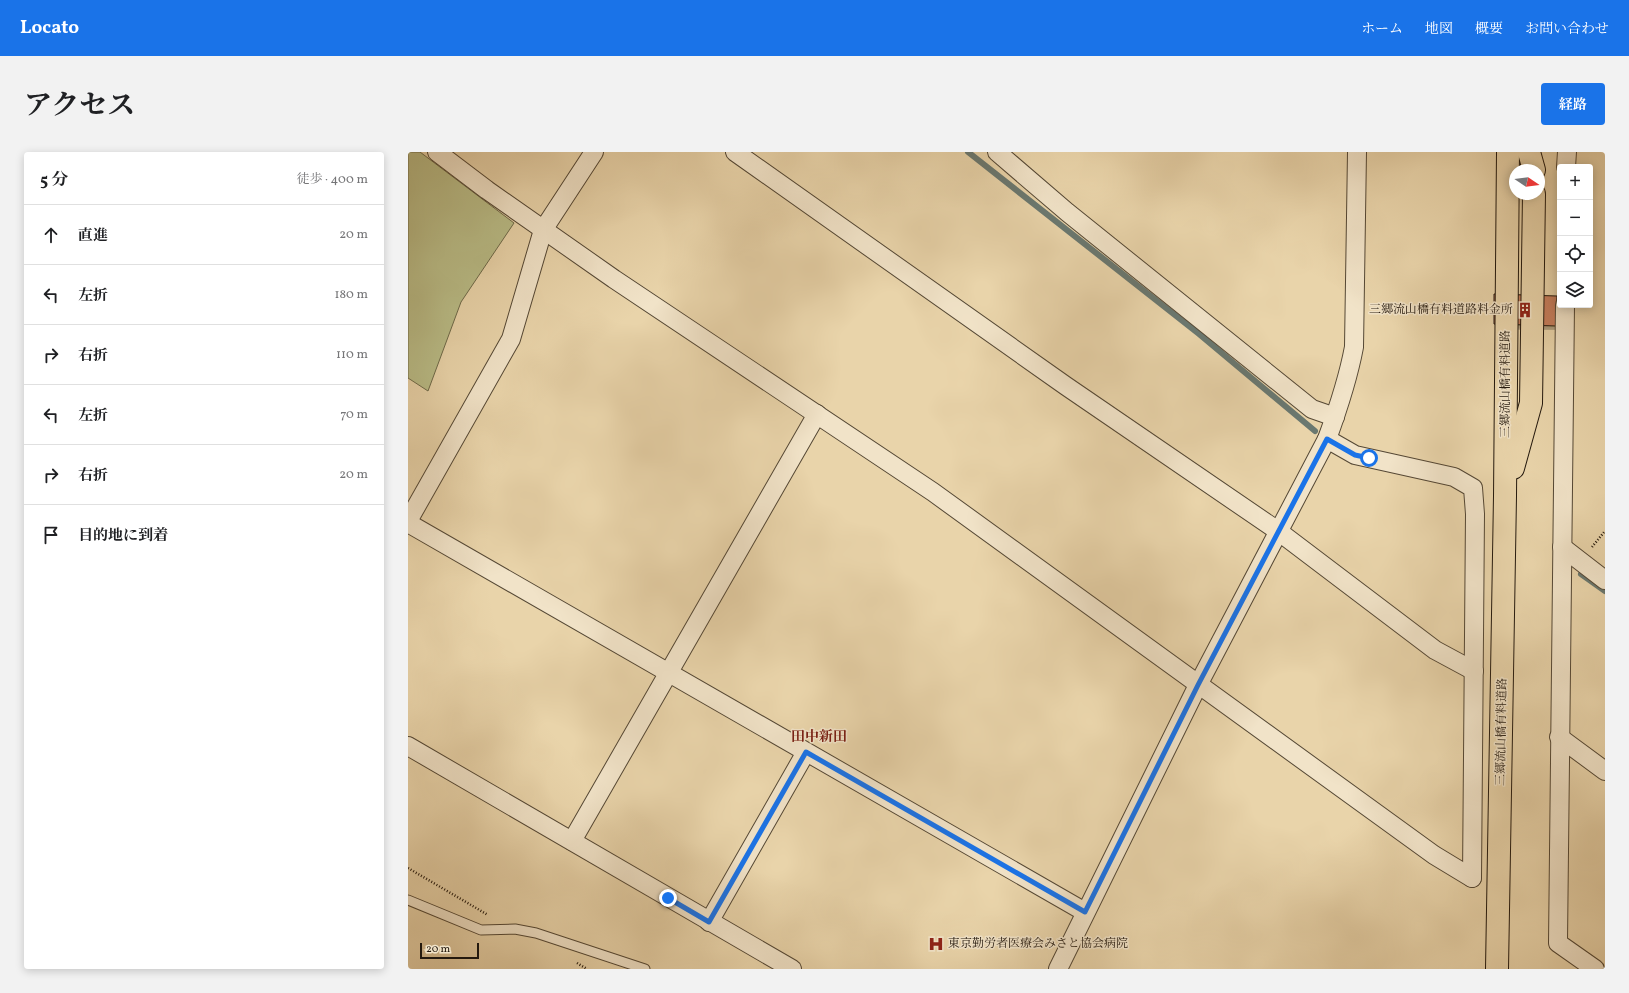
<!DOCTYPE html>
<html lang="ja">
<head>
<meta charset="utf-8">
<style>
  :root { --surface:#fff; --page:#f2f2f2; --text:#202124; --muted:#757577; --line:#e0e0e0; --accent:#1a73e8 }
  body { margin:0; font-family:Vollkorn,"Noto Serif JP",serif; background:var(--page); color:var(--text) }
  .controls { position:absolute; right:12px; top:12px; display:grid; overflow:hidden; border-radius:4px; box-shadow:0 2px 10px #0003 }
  .controls button { width:36px; height:36px; display:grid; place-items:center; padding:0; border:0; border-bottom:1px solid var(--line); background:var(--surface); color:var(--text); font:20px sans-serif }
  .compass { position:absolute; left:1101px; top:12px; width:36px; height:36px; border-radius:50%; background:var(--surface); box-shadow:0 2px 10px #0003; rotate:103deg }
  .scale { position:absolute; left:12px; bottom:10px; width:59px; box-sizing:border-box; padding-left:4px; border:2px solid #24190e; border-top:0; font-size:11px; line-height:14px; white-space:nowrap; color:#24190e; -webkit-text-stroke:3px #f1e3c8; paint-order:stroke }
  .stop { position:absolute; width:12px; height:12px; margin:-9px; border:3px solid #1a73e8; border-radius:50%; background:#fff }
  .stop.end { background:#1a73e8; border-color:#fff; box-shadow:0 1px 4px #0008 }
  .list { margin:0; padding:0; list-style:none }
  h2 { display:flex; justify-content:space-between; align-items:center; height:52px; margin:0; padding:0 16px; font-size:17px }
  h2 small { font-size:13px; font-weight:400; color:var(--muted) }
  .list li { display:grid; grid-template-columns:26px 1fr auto; gap:12px; align-items:center; box-sizing:border-box; height:60px; padding:0 16px; border-top:1px solid var(--line) }
  .list b { display:block; font-size:15px; white-space:nowrap }
  .list em { font-size:13px; font-style:normal; color:var(--muted) }
  .icon { flex:none; width:22px; height:22px; fill:none; stroke:currentColor; stroke-width:2; stroke-linecap:round; stroke-linejoin:round }
  .map { position:relative; flex:none; width:1197px; height:817px; overflow:hidden; border-radius:4px }
  header { display:flex; align-items:center; gap:24px; box-sizing:border-box; height:56px; padding:0 20px; background:var(--accent); color:#fff }
  header strong { font-size:19px }
  nav { display:flex; gap:22px; margin-inline-start:auto; font-size:14px }
  .intro { display:flex; align-items:center; justify-content:space-between; box-sizing:border-box; height:96px; padding:0 24px }
  h1 { margin:0; font-size:28px }
  .button { padding:10px 18px; border-radius:4px; background:var(--accent); color:#fff; font-size:14px; font-weight:700 }
  main { display:flex; gap:24px; padding:0 24px }
  aside { flex:1; background:var(--surface); border-radius:4px; box-shadow:0 2px 10px #0003 }
  .map>svg:first-child { display:block }
</style>
</head>
<body>
<header>
<strong>Locato</strong>
<nav><a>ホーム</a><a>地図</a><a>概要</a><a>お問い合わせ</a></nav>
</header>
<div class="intro"><h1>アクセス</h1><a class="button">経路</a></div>
<main>
<aside>
<h2>5 分<small>徒歩 · 400 m</small></h2>
<ul class="list">
<li><svg class="icon" aria-label="ahead" viewBox="0 0 24 24"><path d="M12 20V5M6 11l6-6 6 6"/></svg><div><b>直進</b></div><em>20 m</em></li>
<li><svg class="icon" aria-label="left" viewBox="0 0 24 24"><path d="M17 20v-9H6M10 6l-5 5 5 5"/></svg><div><b>左折</b></div><em>180 m</em></li>
<li><svg class="icon" aria-label="right" viewBox="0 0 24 24"><path d="M7 20v-9h11M14 6l5 5-5 5"/></svg><div><b>右折</b></div><em>110 m</em></li>
<li><svg class="icon" aria-label="left" viewBox="0 0 24 24"><path d="M17 20v-9H6M10 6l-5 5 5 5"/></svg><div><b>左折</b></div><em>70 m</em></li>
<li><svg class="icon" aria-label="right" viewBox="0 0 24 24"><path d="M7 20v-9h11M14 6l5 5-5 5"/></svg><div><b>右折</b></div><em>20 m</em></li>
<li><svg class="icon" aria-label="arrive" viewBox="0 0 24 24"><path d="M6 21V4h12l-3 4 3 4H6"/></svg><div><b>目的地に到着</b></div></li>
</ul>
</aside>
<div class="map">
<svg width="1197" height="817" viewBox="0 0 1197 817">
  <defs>
    <filter id="shadow"><feDropShadow dx="2.5" dy="4.5" stdDeviation="1" flood-color="#0004"/></filter>
  </defs>
  <rect width="100%" height="100%" fill="#e9d4aa"/>
  <filter id="stains"><feTurbulence type="fractalNoise" baseFrequency=".005" numOctaves="4"/><feColorMatrix values="0 0 0 0 .2 0 0 0 0 .09 0 0 0 0 .02 0 0 0 .5 -.17"/></filter>
  <radialGradient id="worn" r=".72"><stop offset=".6" stop-color="#630" stop-opacity="0"/><stop offset="1" stop-color="#630" stop-opacity=".3"/></radialGradient>
  <polygon fill="#b9bc87" stroke="#6e6a4a" points="0,0 12,0 106,71 53,150 20,239 0,226"/>
  <g fill="none" stroke-linecap="round" stroke-linejoin="round">
    <g stroke="#6a7870" stroke-width="6">
      <polyline points="560,0 791,182 907,279"/>
      <polyline points="1173,422 1197,439"/>
    </g>
  </g>
  <polygon fill="#c67e5d" stroke="#24190e" filter="url(#shadow)" points="1086,142 1149,144 1148,174 1086,172"/>
  <g fill="none" stroke-linecap="round" stroke-linejoin="round">
    <defs>
      <polyline id="service" points="0,748 73,778 107,777 128,781 237,817"/>
      <g id="minor">
        <polyline points="29,0 79,38 206,127 525,340 1026,703 1064,726"/>
        <polyline points="327,0 658,234 870,379 1027,498 1066,519"/>
        <polyline points="589,0 659,60 904,257 927,265"/>
        <polyline points="1158,15 1159,0"/>
        <polyline points="1157,153 1150,791 1187,817"/>
        <polyline points="919,287 947,303 1046,325 1065,336 1067,362 1064,726"/>
        <polyline points="0,369 103,187 135,78 186,0"/>
        <polyline points="0,371 677,760"/>
        <polyline points="1154,395 1197,428"/>
        <polyline points="1151,585 1197,619"/>
        <polyline points="0,594 384,817"/>
        <polyline points="164,689 409,262"/>
        <polyline points="301,770 398,600"/>
        <path d="M650,817L790,533L919,287C930,257 940,227 946,195L949,0"/>
      </g>
      <g id="primary">
        <polyline points="1121,0 1126,18"/>
        <polyline points="1105,316 1123,251 1126,42"/>
        <polyline points="1089,817 1097,344 1100,0"/>
      </g>
    </defs>
    <use href="#service" stroke="#554835" stroke-width="11"/>
    <use href="#minor" stroke="#554835" stroke-width="20"/>
    <use href="#primary" stroke="#24190e" stroke-width="24"/>
    <g stroke="#24190e" stroke-width="2.5" stroke-dasharray="1 2" stroke-linecap="butt">
      <polyline points="1184,395 1197,379"/>
      <polyline points="0,716 80,763"/>
      <polyline points="169,811 179,817"/>
    </g>
    <use href="#service" stroke="#f1e3c8" stroke-width="9"/>
    <use href="#minor" stroke="#f1e3c8" stroke-width="18"/>
    <use href="#primary" stroke="#e9d4aa" stroke-width="22"/>
  </g>
  <g fill="none" stroke-linecap="round" stroke-linejoin="round">
    <polyline stroke="#1a73e8" stroke-width="5" points="260,746 301,770 398,600 677,760 790,533 919,287 947,303 961,306"/>
  </g>
  <defs>
    <symbol id="building-bare" viewBox="-9 -9 18 18"><path d="M-4-6H4V6H1V3H-1V6H-4ZM-2.5-4.3h1.7v1.8h-1.7ZM.8-4.3h1.7v1.8H.8ZM-2.5-1h1.7V.8h-1.7ZM.8-1h1.7V.8H.8Z" fill="#8f2418" stroke="#f1e3c8" stroke-width="2.5" paint-order="stroke"/></symbol>
    <symbol id="hospital-bare" viewBox="-9 -9 18 18"><path d="M-5-5h3v3.5h4V-5h3V5h-3V1.5h-4V5h-3Z" fill="#8f2418" stroke="#f1e3c8" stroke-width="2.5" paint-order="stroke"/></symbol>
  </defs>
  <g fill-rule="evenodd">
    <use href="#building-bare" x="1106" y="147" width="22" height="22"/>
    <use href="#hospital-bare" x="517" y="781" width="22" height="22"/>
  </g>
  <g text-anchor="middle" dominant-baseline="central" stroke-width="3" stroke-linejoin="round" paint-order="stroke">
    <g font-size="12" fill="#24190e" stroke="#f1e3c8" text-anchor="end">
      <text x="1105" y="158">三郷流山橋有料道路料金所</text>
      <text x="540" y="792" text-anchor="start">東京勤労者医療会みさと協会病院</text>
    </g>
    <g font-size="12" fill="#24190e" stroke="#f1e3c8">
      <text transform="translate(1098 232) rotate(-90)">三郷流山橋有料道路</text>
      <text transform="translate(1094 580) rotate(-89)">三郷流山橋有料道路</text>
    </g>
    <g font-size="14" font-weight="bold" fill="#7a1f14" stroke="#f1e3c8">
      <text x="411" y="585">田中新田</text>
    </g>
  </g>
  <rect width="100%" height="100%" filter="url(#stains)"/>
  <rect width="100%" height="100%" fill="url(#worn)"/>
</svg>
<div class="controls">
<button>+</button>
<button>−</button>
<button><svg class="icon" aria-label="locate" viewBox="0 0 24 24"><circle cx="12" cy="12" r="6"/><path d="M12 2v4M12 18v4M2 12h4M18 12h4"/></svg></button>
<button><svg class="icon" aria-label="layers" viewBox="0 0 24 24"><path d="M12 4l9 5-9 5-9-5zM3 14l9 5 9-5"/></svg></button>
</div>
<svg class="compass" viewBox="-18 -18 36 36"><path d="M0-13l5 13h-10z" fill="#e53935"/><path d="M0 13l5-13h-10z" fill="#757577"/></svg>
<div class="scale">20 m</div>
<div class="stop" style="left:961px;top:306px"></div>
<div class="stop end" style="left:260px;top:746px"></div>
</div>
</main>
</body>
</html>
